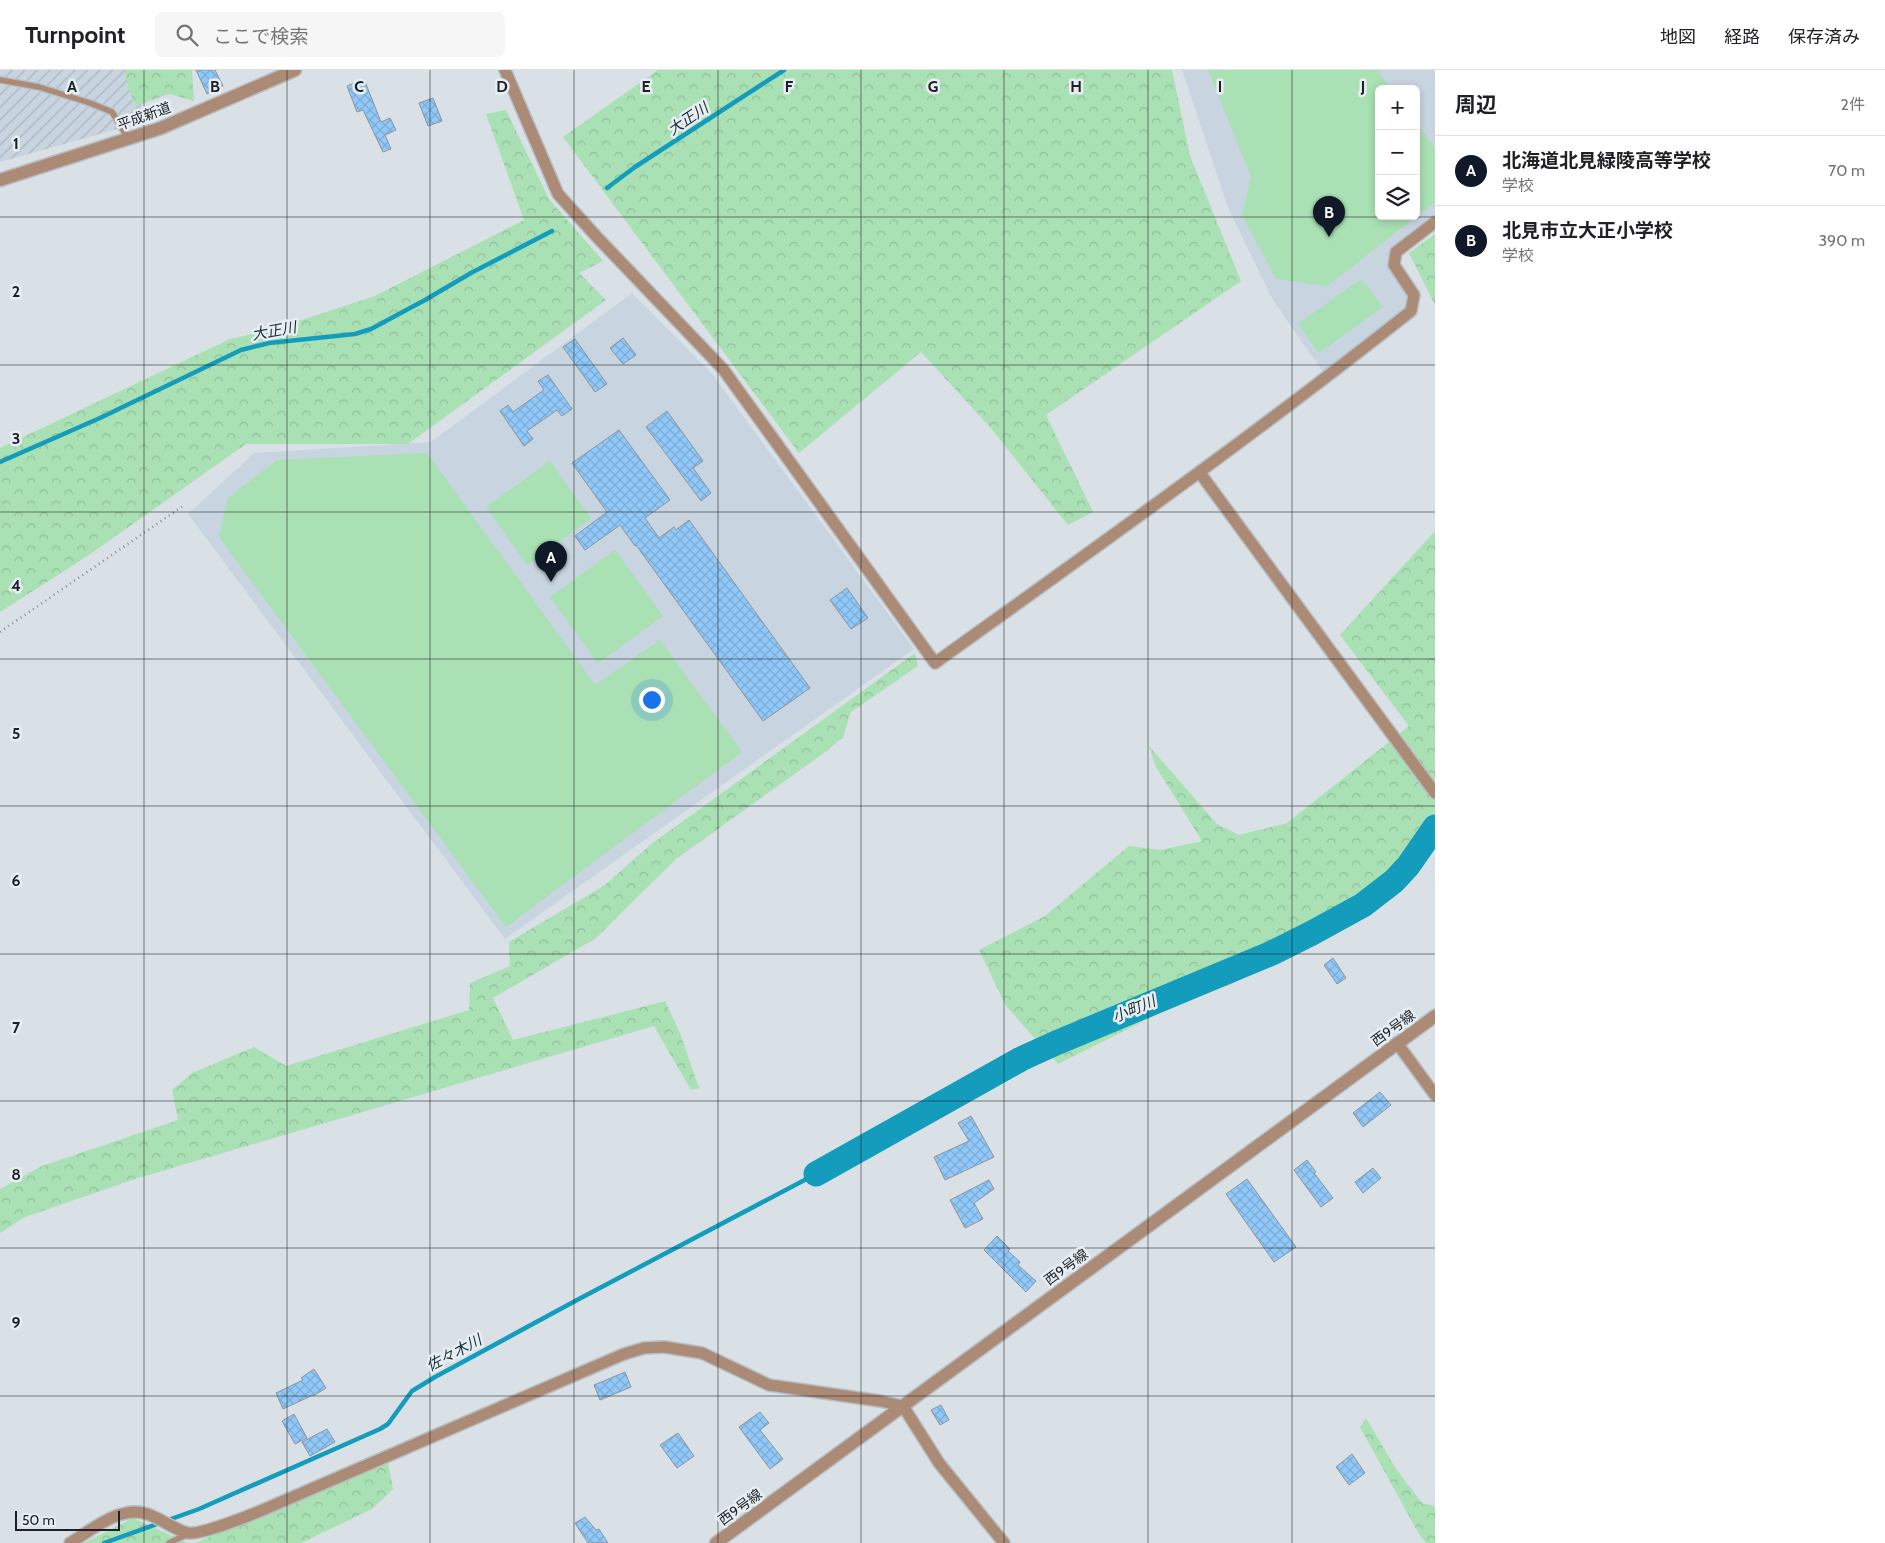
<!DOCTYPE html>
<html lang="ja">
<head>
<meta charset="utf-8">
<style>
  :root { --surface:#fff; --page:#f6f6f6; --text:#202124; --muted:#757577; --line:#e0e0e0; --accent:#111827 }
  body { margin:0; font-family:Cabin,"Noto Sans JP",sans-serif; background:var(--page); color:var(--text) }
  .controls { position:absolute; right:15px; top:15px; display:grid; overflow:hidden; border-radius:8px; box-shadow:0 2px 8px #0003 }
  .controls button { width:45px; height:45px; display:grid; place-items:center; padding:0; border:0; border-bottom:1px solid var(--line); background:var(--surface); color:var(--text); font:25px sans-serif }
  .scale { position:absolute; left:15px; bottom:12px; width:105px; box-sizing:border-box; padding-left:5px; border:2px solid #1e2023; border-top:0; font-size:14px; line-height:18px; white-space:nowrap; color:#1e2023; -webkit-text-stroke:4px #e6eef4; paint-order:stroke }
  .you { position:absolute; left:651px; top:629px; width:18px; height:18px; margin:-12px; border:4px solid #fff; border-radius:50%; background:#1a73e8; box-shadow:0 0 0 8px #1a73e833 }
  .badge { display:grid; place-items:center; width:32px; height:32px; border-radius:50%; background:var(--accent); color:#fff; font-size:16px; font-weight:700 }
  .pin { position:absolute; translate:-50% -41px; filter:drop-shadow(0 1px 2px #0008) }
  .pin::after { content:''; position:absolute; top:26px; width:18px; height:15px; background:inherit; clip-path:polygon(0 0,100% 0,50% 100%) }
  .list { margin:0; padding:0; list-style:none }
  h2 { display:flex; justify-content:space-between; align-items:center; height:65px; margin:0; padding:0 20px; font-size:21px }
  h2 small { font-size:16px; font-weight:400; color:var(--muted) }
  .list li { display:grid; grid-template-columns:32px 1fr auto; gap:15px; align-items:center; box-sizing:border-box; height:70px; padding:0 20px; border-top:1px solid var(--line) }
  .list b { display:block; font-size:19px; white-space:nowrap }
  .list p { margin:0; font-size:16px; white-space:nowrap; color:var(--muted) }
  .list em { font-size:16px; font-style:normal; color:var(--muted) }
  .icon { flex:none; width:28px; height:28px; fill:none; stroke:currentColor; stroke-width:2; stroke-linecap:round; stroke-linejoin:round }
  .map { position:relative; flex:none; width:1435px; height:1473px; overflow:hidden }
  header { display:flex; align-items:center; gap:30px; box-sizing:border-box; height:70px; padding:0 25px; background:var(--surface); border-bottom:1px solid var(--line) }
  header strong { font-size:24px }
  nav { display:flex; gap:28px; margin-inline-start:auto; font-size:18px }
  .search { width:350px; height:45px; background:var(--page); display:flex; align-items:center; gap:12px; box-sizing:border-box; padding:0 18px; border-radius:8px; color:var(--muted); font-size:19px }
  main { display:flex }
  aside { flex:1; background:var(--surface) }
  .map>svg:first-child { display:block }
</style>
</head>
<body>
<header>
<strong>Turnpoint</strong>
<div class="search"><svg class="icon" aria-label="search" viewBox="0 0 24 24"><circle cx="10" cy="10" r="6"/><path d="M15 15l6 6"/></svg>ここで検索</div>
<nav><a>地図</a><a>経路</a><a>保存済み</a></nav>
</header>
<main>
<div class="map">
<svg width="1435" height="1473" viewBox="0 0 1435 1473">
  <defs>
    <pattern id="industrial-furrows" width="10" height="10" patternUnits="userSpaceOnUse" patternTransform="scale(1.25)"><rect width="10" height="10" fill="#c8d4e0"/><path d="M-1 1l2-2M0 10L10 0M9 11l2-2" fill="none" stroke="#abb6c0"/></pattern>
    <pattern id="forest-crowns" width="20" height="18" patternUnits="userSpaceOnUse" patternTransform="scale(1.25)"><rect width="20" height="18" fill="#a9e0b4"/><path d="M2 6a3 3 0 1 1 6 0M12 15a3 3 0 1 1 6 0" fill="none" stroke="#91c09a"/></pattern>
    <pattern id="building-cross-hatch" width="8" height="8" patternUnits="userSpaceOnUse" patternTransform="scale(1.25)"><rect width="8" height="8" fill="#90c9f9"/><path d="M0 0l8 8M0 8l8-8" fill="none" stroke="#7cacd5"/></pattern>
  </defs>
  <rect width="100%" height="100%" fill="#d9e1e7"/>
  <g fill="#c8d4e0" fill-rule="evenodd">
    <path d="M1182,0H1435V152L1396,182L1394,194L1414,225L1411,241L1327,308L1273,230L1228,138ZM1379,19H1416V146H1379Z"/>
    <polygon points="632,223 713,305 914,579 505,869 188,444 254,383 431,372"/>
  </g>
  <polygon fill="url(#industrial-furrows)" points="0,0 138,0 143,52 0,92"/>
  <g fill="#a9e0b4">
    <polygon points="1208,0 1377,0 1391,19 1379,19 1379,146 1416,146 1416,53 1435,78 1435,132 1327,216 1276,209 1242,145 1251,106"/>
    <polygon points="1361,209 1383,237 1319,283 1298,254"/>
    <polygon points="427,383 595,615 660,570 742,682 506,857 219,467 228,428 277,390"/>
    <polygon points="550,391 591,449 527,495 486,437"/>
    <polygon points="615,480 663,546 598,593 550,527"/>
  </g>
  <g fill="url(#forest-crowns)">
    <polygon points="125,0 192,0 194,31 169,24 136,36 128,18"/>
    <polygon points="658,0 1172,0 1190,86 1241,211 1046,345 1093,442 1068,455 990,357 921,282 799,383 563,67"/>
    <polygon points="506,40 549,129 603,191 579,203 606,230 408,374 246,374 89,485 0,542 0,378 230,269 268,261 375,226 524,150 486,44"/>
    <polygon points="1435,164 1435,235 1409,183"/>
    <polygon points="1435,461 1435,777 1397,822 1230,915 1200,923 1058,994 1006,936 979,880 1045,846 1129,776 1161,780 1202,771 1155,695 1149,676 1217,754 1239,765 1287,753 1409,656 1340,565"/>
    <polygon points="915,583 918,596 851,642 843,667 828,680 676,789 596,868 493,928 513,970 665,931 680,963 699,1018 691,1020 654,956 135,1109 25,1147 0,1163 0,1119 42,1096 178,1050 172,1020 192,1003 254,977 286,996 469,940 470,913 510,896 509,872 605,815 650,775"/>
    <polygon points="1366,1348 1396,1399 1422,1433 1435,1436 1435,1473 1426,1473 1419,1464 1360,1357"/>
    <polygon points="387,1386 393,1419 372,1439 301,1473 196,1473"/>
    <polygon points="133,1448 188,1473 84,1473"/>
  </g>
  <g fill="none" stroke-linecap="round" stroke-linejoin="round">
    <g stroke="#139cbc" stroke-width="4.5">
      <polyline points="607,118 635,97 784,0"/>
      <polyline points="0,392 100,348 241,280 269,273 355,264 371,259 425,230 471,203 552,161"/>
      <polyline points="104,1473 199,1439 380,1359 388,1354 412,1321 435,1307 577,1230 816,1104"/>
    </g>
    <polyline stroke="#139cbc" stroke-width="25" points="816,1104 1021,989 1056,973 1272,883 1312,863 1363,835 1394,811 1408,796 1435,757"/>
  </g>
  <g fill="url(#building-cross-hatch)" stroke="#8e959b">
    <polygon points="196,0 215,0 223,16 207,24"/>
    <polygon points="364,9 381,52 390,48 396,60 385,65 391,79 383,82 363,40 357,42 347,16"/>
    <polygon points="433,28 442,51 428,56 419,33"/>
    <polygon points="623,268 636,285 623,294 610,278"/>
    <polygon points="575,269 607,314 595,322 563,277"/>
    <polygon points="548,305 572,339 562,346 557,340 527,361 533,369 524,376 500,341 508,335 513,342 544,320 538,311"/>
    <polygon points="667,341 703,391 693,398 711,423 701,431 646,357"/>
    <polygon points="619,360 670,430 645,448 659,468 674,457 676,460 689,450 810,618 763,651 636,475 635,476 620,455 585,480 575,466 607,442 572,393"/>
    <polygon points="847,518 868,548 851,559 830,530"/>
    <polygon points="1333,888 1346,908 1337,914 1324,895"/>
    <polygon points="1380,1022 1391,1035 1363,1057 1353,1043"/>
    <polygon points="971,1046 994,1087 945,1110 934,1087 969,1071 958,1053"/>
    <polygon points="1307,1090 1316,1102 1314,1103 1333,1128 1321,1137 1294,1100"/>
    <polygon points="1373,1098 1381,1108 1363,1123 1355,1112"/>
    <polygon points="1247,1109 1296,1177 1274,1192 1226,1124"/>
    <polygon points="989,1110 994,1119 974,1133 983,1149 965,1158 950,1130"/>
    <polygon points="997,1166 1010,1179 1008,1181 1020,1192 1018,1195 1036,1211 1026,1222 984,1180"/>
    <polygon points="314,1299 326,1318 313,1326 313,1325 283,1339 276,1323 303,1310 301,1308"/>
    <polygon points="625,1302 631,1317 600,1330 594,1315"/>
    <polygon points="941,1335 949,1350 940,1355 931,1340"/>
    <polygon points="760,1342 769,1353 760,1360 783,1389 770,1399 739,1357"/>
    <polygon points="294,1344 307,1368 295,1374 282,1351"/>
    <polygon points="327,1359 335,1372 310,1386 302,1372"/>
    <polygon points="678,1363 694,1386 677,1398 660,1375"/>
    <polygon points="1352,1384 1365,1403 1349,1415 1336,1397"/>
    <polygon points="585,1447 596,1460 599,1459 608,1473 588,1473 575,1453"/>
  </g>
  <g fill="none" stroke-linecap="round" stroke-linejoin="round">
    <defs>
      <g id="service">
        <polyline points="0,10 39,17 90,33 112,42 128,68"/>
        <polyline points="169,1473 188,1464"/>
      </g>
      <g id="minor">
        <path d="M505,0L558,124L596,166L723,299L935,593C1095,478 1256,364 1411,241L1414,225L1394,195L1396,182L1435,152"/>
        <polyline points="1200,403 1435,723"/>
        <polyline points="1397,973 1435,1025"/>
        <path d="M70,1473C93,1459 123,1433 150,1445C163,1450 175,1460 188,1463C201,1465 251,1445 265,1439L624,1284L644,1278L664,1277L702,1283L769,1315L880,1331L903,1336L939,1393L1004,1473"/>
      </g>
      <g id="tertiary">
        <polyline points="0,110 161,58 295,0"/>
        <polyline points="716,1473 1435,946"/>
      </g>
    </defs>
    <use href="#service" stroke="#b7bec4" stroke-width="8"/>
    <use href="#minor" stroke="#b7bec4" stroke-width="14"/>
    <use href="#tertiary" stroke="#b7bec4" stroke-width="15"/>
    <polyline stroke="#868b90" stroke-width="2.5" stroke-dasharray="1 4" stroke-linecap="butt" points="0,562 183,436"/>
    <use href="#service" stroke="#ac8b76" stroke-width="5.5"/>
    <use href="#minor" stroke="#ac8b76" stroke-width="11"/>
    <use href="#tertiary" stroke="#ac8b76" stroke-width="12"/>
  </g>
  <path fill="none" stroke="#1e2023" stroke-width="1" stroke-opacity="0.55" d="M144,0V1473M287,0V1473M430,0V1473M574,0V1473M718,0V1473M861,0V1473M1004,0V1473M1148,0V1473M1292,0V1473M0,147H1435M0,295H1435M0,442H1435M0,589H1435M0,736H1435M0,884H1435M0,1031H1435M0,1178H1435M0,1326H1435"/>
  <g text-anchor="middle" dominant-baseline="central" stroke-width="5" stroke-linejoin="round" paint-order="stroke">
    <g font-size="14" fill="#1e2023" stroke="#e6eef4">
      <text transform="translate(144 46) rotate(-20)">平成新道</text>
      <text transform="translate(1393 958) rotate(-36)">西9号線</text>
      <text transform="translate(1066 1197) rotate(-36)">西9号線</text>
      <text transform="translate(740 1437) rotate(-36)">西9号線</text>
    </g>
    <g font-size="15" font-style="italic" fill="#1a2e35" stroke="#e6eef4">
      <text transform="translate(688 49) rotate(-34)">大正川</text>
      <text transform="translate(274 261) rotate(-10)">大正川</text>
      <text transform="translate(1134 939) rotate(-23)">小町川</text>
      <text transform="translate(454 1283) rotate(-28)">佐々木川</text>
    </g>
  </g>
  <g font-size="16" text-anchor="middle" font-weight="bold" fill="#1e2023" stroke="#e6eef4" stroke-width="5" stroke-linejoin="round" paint-order="stroke">
    <text x="72" y="22">A</text>
    <text x="215" y="22">B</text>
    <text x="359" y="22">C</text>
    <text x="502" y="22">D</text>
    <text x="646" y="22">E</text>
    <text x="789" y="22">F</text>
    <text x="933" y="22">G</text>
    <text x="1076" y="22">H</text>
    <text x="1220" y="22">I</text>
    <text x="1363" y="22">J</text>
    <text x="16" y="79">1</text>
    <text x="16" y="227">2</text>
    <text x="16" y="374">3</text>
    <text x="16" y="521">4</text>
    <text x="16" y="669">5</text>
    <text x="16" y="816">6</text>
    <text x="16" y="963">7</text>
    <text x="16" y="1110">8</text>
    <text x="16" y="1258">9</text>
  </g>
</svg>
<div class="controls">
<button>+</button>
<button>−</button>
<button><svg class="icon" aria-label="layers" viewBox="0 0 24 24"><path d="M12 4l9 5-9 5-9-5zM3 14l9 5 9-5"/></svg></button>
</div>
<div class="scale">50 m</div>
<div class="you"></div>
<div class="pin badge" style="left:551px;top:512px">A</div>
<div class="pin badge" style="left:1329px;top:167px">B</div>
</div>
<aside>
<h2>周辺<small>2件</small></h2>
<ul class="list">
<li><span class="badge">A</span><div><b>北海道北見緑陵高等学校</b><p>学校</p></div><em>70 m</em></li>
<li><span class="badge">B</span><div><b>北見市立大正小学校</b><p>学校</p></div><em>390 m</em></li>
</ul>
</aside>
</main>
</body>
</html>
